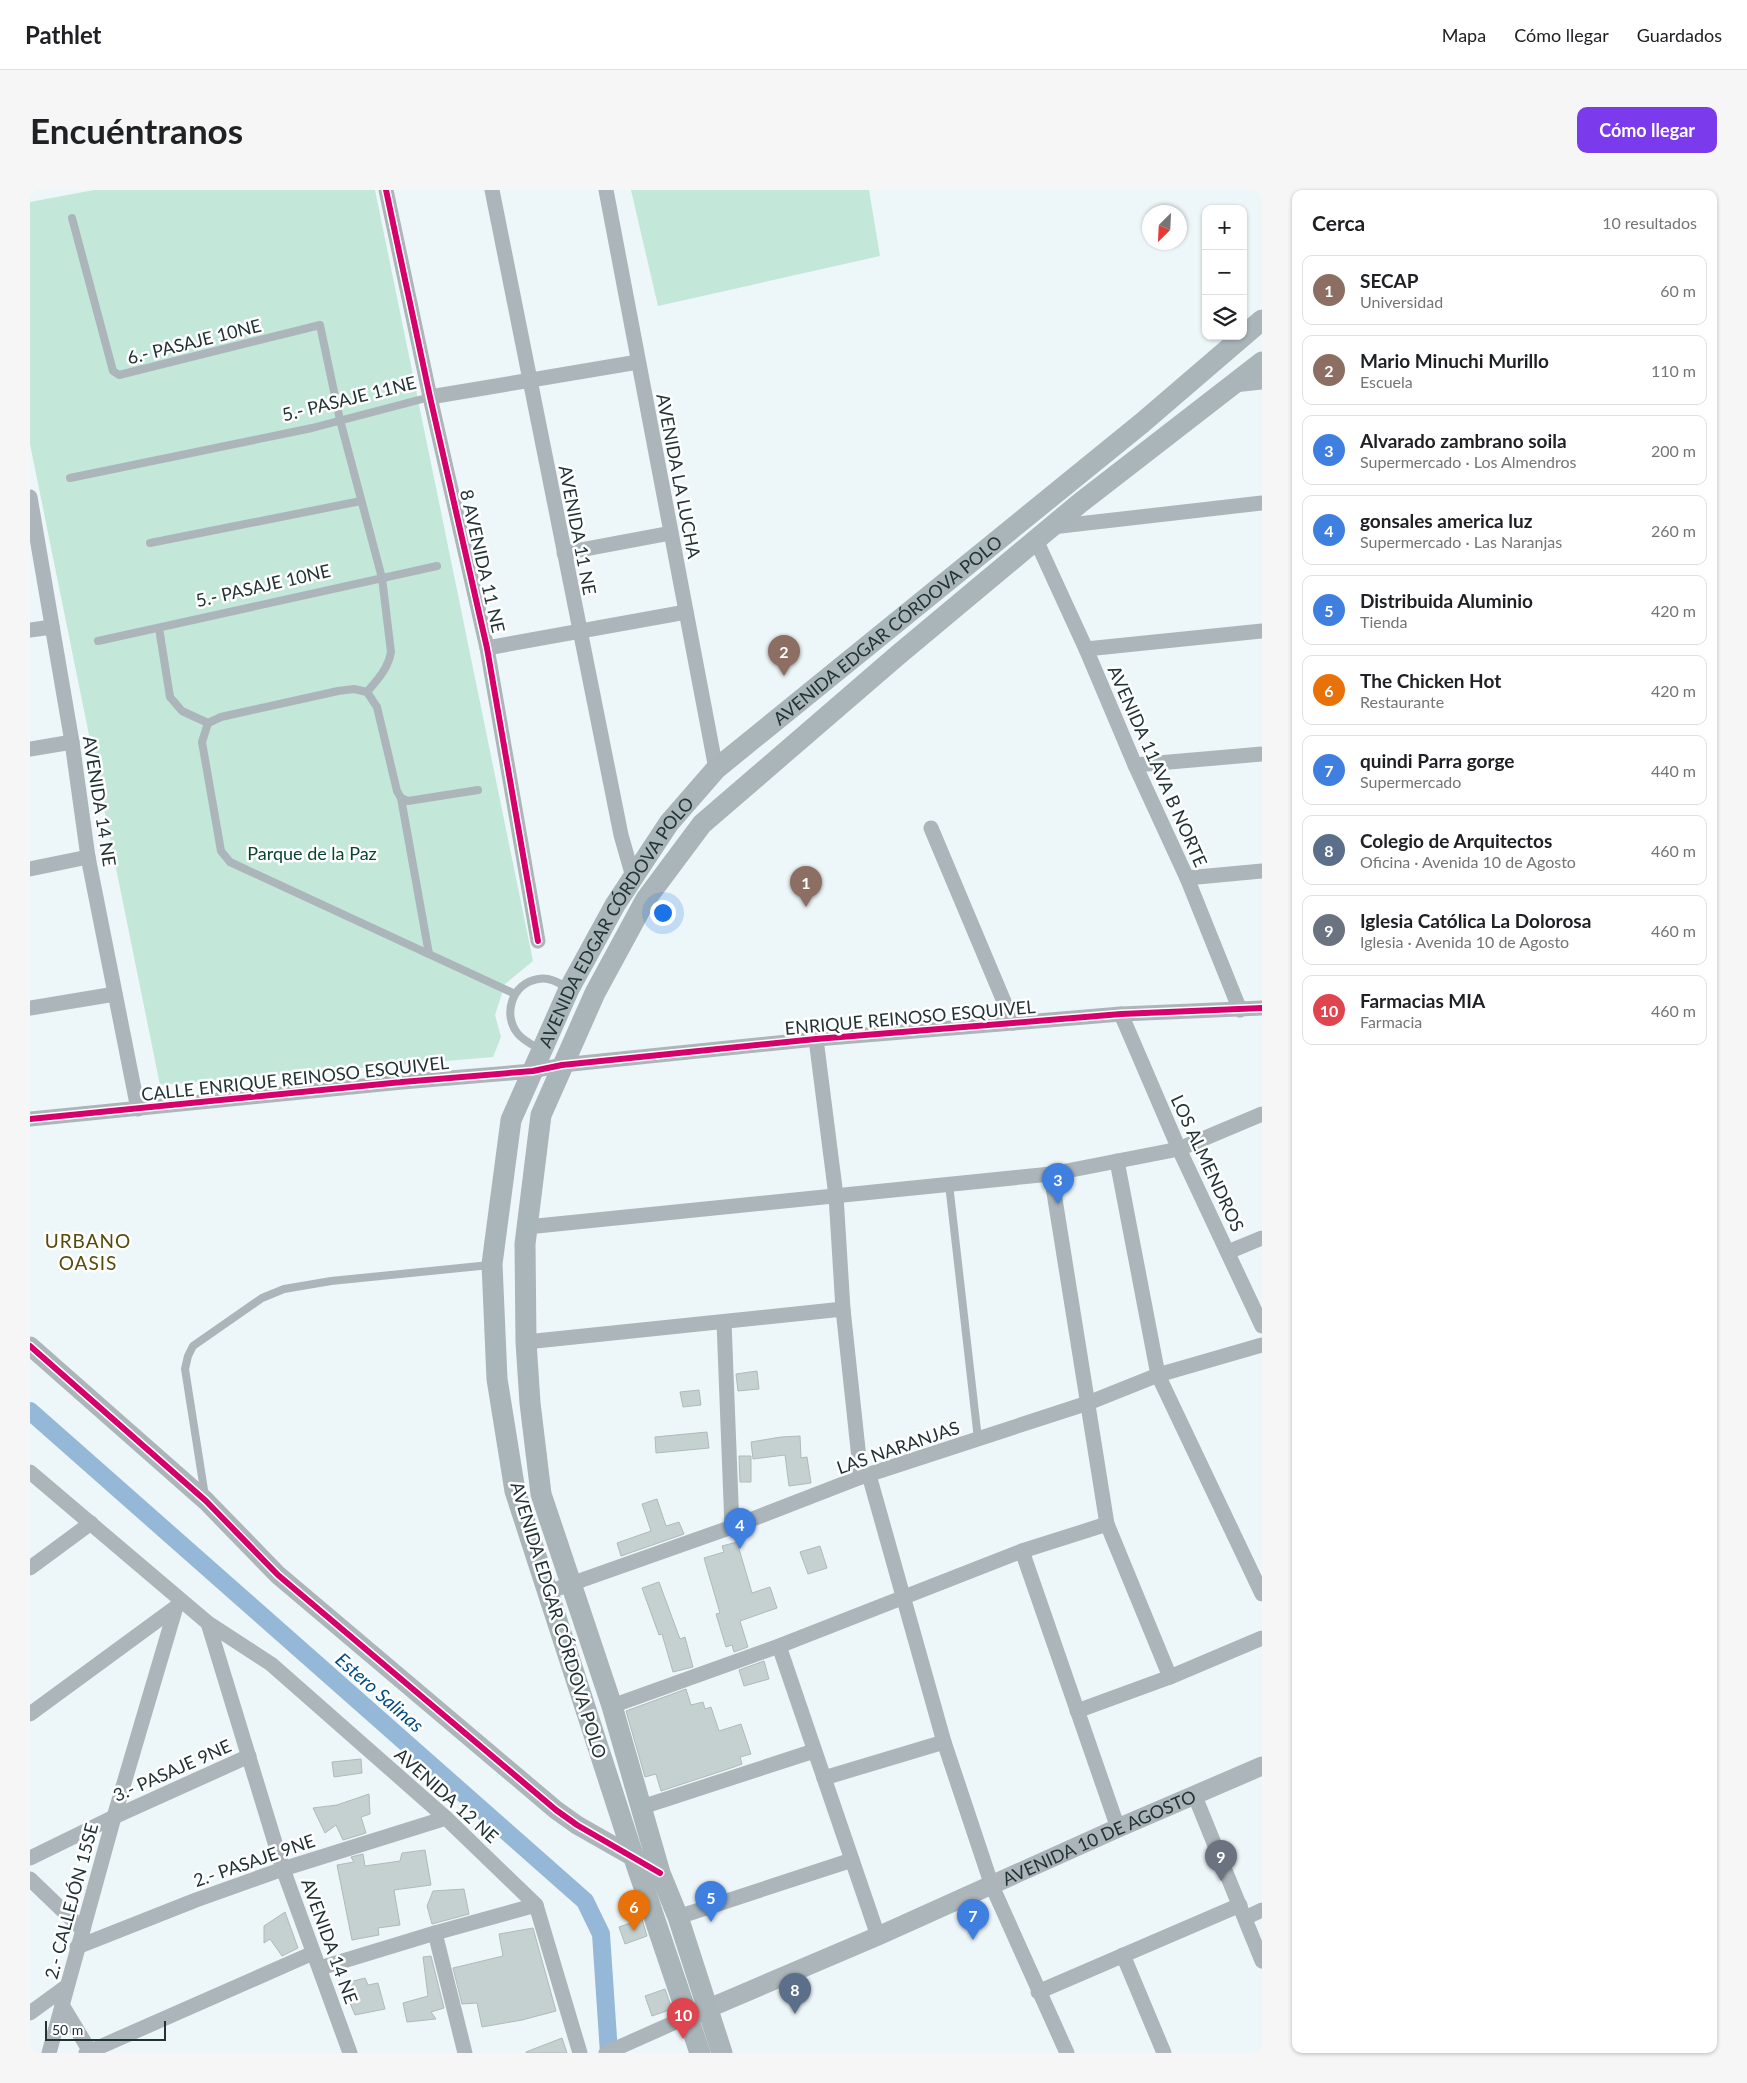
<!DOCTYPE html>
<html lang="es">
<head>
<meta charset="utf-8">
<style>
  :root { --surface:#fff; --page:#f6f6f6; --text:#202124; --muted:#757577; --line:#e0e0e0; --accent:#7c3aed }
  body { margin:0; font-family:Lato,sans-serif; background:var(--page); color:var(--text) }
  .controls { position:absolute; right:15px; top:15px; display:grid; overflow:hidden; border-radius:10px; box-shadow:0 1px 4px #0004 }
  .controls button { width:45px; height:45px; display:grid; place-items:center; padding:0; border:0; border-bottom:1px solid var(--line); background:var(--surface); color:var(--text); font:25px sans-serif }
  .compass { position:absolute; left:1112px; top:15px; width:45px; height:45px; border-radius:50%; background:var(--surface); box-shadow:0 1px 4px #0004; rotate:204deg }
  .scale { position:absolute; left:15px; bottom:12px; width:121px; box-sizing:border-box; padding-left:5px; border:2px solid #223335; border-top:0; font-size:14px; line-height:18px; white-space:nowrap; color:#223335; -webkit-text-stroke:4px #fff; paint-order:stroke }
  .you { position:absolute; left:632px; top:722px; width:18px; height:18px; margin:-12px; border:4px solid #fff; border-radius:50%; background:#1a73e8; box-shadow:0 0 0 8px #1a73e833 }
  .badge { display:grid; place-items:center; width:32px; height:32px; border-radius:50%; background:var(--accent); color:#fff; font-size:16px; font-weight:700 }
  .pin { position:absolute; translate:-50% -41px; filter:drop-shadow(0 1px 2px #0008) }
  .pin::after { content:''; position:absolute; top:26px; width:18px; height:15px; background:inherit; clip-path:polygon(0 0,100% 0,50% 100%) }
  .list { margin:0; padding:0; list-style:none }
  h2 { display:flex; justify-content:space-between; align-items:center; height:65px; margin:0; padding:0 20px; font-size:21px }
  h2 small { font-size:16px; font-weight:400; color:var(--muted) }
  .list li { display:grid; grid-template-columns:32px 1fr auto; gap:15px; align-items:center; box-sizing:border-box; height:70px; margin:0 10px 10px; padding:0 10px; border:1px solid var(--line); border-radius:10px }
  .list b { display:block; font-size:19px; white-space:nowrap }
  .list p { margin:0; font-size:16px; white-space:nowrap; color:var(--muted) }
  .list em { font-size:16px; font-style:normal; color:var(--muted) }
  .icon { flex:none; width:28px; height:28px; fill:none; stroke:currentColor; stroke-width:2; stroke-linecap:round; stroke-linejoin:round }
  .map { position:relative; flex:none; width:1232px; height:1863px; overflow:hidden; border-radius:10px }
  header { display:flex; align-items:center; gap:30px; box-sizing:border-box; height:70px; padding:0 25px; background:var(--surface); border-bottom:1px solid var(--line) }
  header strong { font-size:24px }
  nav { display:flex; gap:28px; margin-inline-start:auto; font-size:18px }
  .intro { display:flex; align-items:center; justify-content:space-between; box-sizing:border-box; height:120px; padding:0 30px }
  h1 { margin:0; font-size:35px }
  .button { padding:12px 22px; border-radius:10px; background:var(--accent); color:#fff; font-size:18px; font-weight:700 }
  main { display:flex; gap:30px; padding:0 30px }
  aside { flex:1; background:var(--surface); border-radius:10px; box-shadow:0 1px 4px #0004 }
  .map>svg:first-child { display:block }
</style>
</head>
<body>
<header>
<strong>Pathlet</strong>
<nav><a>Mapa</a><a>Cómo llegar</a><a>Guardados</a></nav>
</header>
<div class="intro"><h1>Encuéntranos</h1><a class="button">Cómo llegar</a></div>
<main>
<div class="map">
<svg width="1232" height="1863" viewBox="0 0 1232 1863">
  <rect width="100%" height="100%" fill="#edf6f8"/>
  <g fill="#c3e7d8">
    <polygon points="64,0 345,0 503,771 475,794 465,825 471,847 463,867 130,895 0,254 0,12"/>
    <polygon points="601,0 839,0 850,66 628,116"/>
  </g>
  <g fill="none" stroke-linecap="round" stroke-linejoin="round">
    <polyline stroke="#95b8d8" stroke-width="18" points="0,1221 555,1711 571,1744 579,1863"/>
  </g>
  <g fill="#c5d1d0" stroke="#afbbbb">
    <polygon points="727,1181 729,1199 708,1201 706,1184"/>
    <polygon points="669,1200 671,1215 653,1217 650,1202"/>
    <polygon points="677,1242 679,1258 626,1263 625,1247"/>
    <polygon points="770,1246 771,1268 777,1267 781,1293 759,1296 755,1265 723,1269 721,1252 751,1247"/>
    <polygon points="709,1266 721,1266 721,1292 710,1292"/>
    <polygon points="627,1309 636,1336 649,1332 654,1344 591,1366 587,1353 621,1341 612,1314"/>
    <polygon points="707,1352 722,1403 740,1397 747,1418 710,1431 718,1457 704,1462 702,1455 696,1457 686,1424 690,1423 674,1368 694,1362 692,1356"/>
    <polygon points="790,1356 797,1378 778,1384 770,1362"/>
    <polygon points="629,1392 650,1449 655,1447 663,1477 643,1482 632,1444 629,1445 612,1398"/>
    <polygon points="734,1471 739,1489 714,1496 709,1480"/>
    <polygon points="656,1499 661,1515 673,1512 675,1519 681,1517 689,1541 711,1534 721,1564 710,1567 712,1574 701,1578 631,1601 626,1584 615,1587 596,1521"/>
    <polygon points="331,1569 332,1583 304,1587 302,1572"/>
    <polygon points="339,1604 340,1624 331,1627 336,1643 313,1650 306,1635 295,1643 283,1618 307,1615"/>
    <polygon points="395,1660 401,1695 364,1700 370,1735 348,1738 349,1745 322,1750 307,1675 324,1672 321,1667 333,1664 335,1676 370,1671 372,1663"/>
    <polygon points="434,1699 439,1724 402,1734 397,1716 403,1701"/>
    <polygon points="255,1722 268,1758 252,1766 240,1749 234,1753 234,1736"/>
    <polygon points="612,1729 617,1746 595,1754 589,1737"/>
    <polygon points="503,1738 526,1821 492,1830 452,1837 447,1813 432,1814 423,1778 473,1766 469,1744"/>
    <polygon points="401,1766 414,1818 401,1822 406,1829 377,1832 373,1813 398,1806 393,1767"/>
    <polygon points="335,1788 338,1795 348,1793 355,1819 325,1825 312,1794"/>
    <polygon points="635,1799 642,1819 622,1826 615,1806"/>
    <polygon points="532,1848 537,1863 496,1863 496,1862"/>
  </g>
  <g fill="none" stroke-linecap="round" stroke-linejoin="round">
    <g stroke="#acb5ba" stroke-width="8">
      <path d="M42,28L83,181L89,185L290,135L310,230L352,388L361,462C358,479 348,489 337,502"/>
      <polyline points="40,288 282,238 400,207"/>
      <polyline points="120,353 331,311"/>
      <polyline points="129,438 140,507 152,521 178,533"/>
      <polyline points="68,451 407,376"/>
      <polyline points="337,502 347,517 367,601 371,608 378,611 448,600"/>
      <polyline points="178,533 172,552 191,661 200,672 485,804"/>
      <polyline points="178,533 191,527 308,501 324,499 337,502"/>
      <polyline points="371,608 399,764"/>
      <path d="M511,860C503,855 494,851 488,844C472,825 482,793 508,789C519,787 528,792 537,798"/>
      <polyline points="919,994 948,1249"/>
      <polyline points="175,1306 155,1179 158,1166 163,1156 232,1108 254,1099 301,1091 460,1075"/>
    </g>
    <g stroke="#acb5ba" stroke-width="15">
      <polyline points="356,0 400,207 457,458 508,751"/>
      <polyline points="462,0 591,645 603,687"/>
      <polyline points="576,0 686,579"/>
      <polyline points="1204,195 1232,192"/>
      <polyline points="400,207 608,172"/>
      <polyline points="0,307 42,552 58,667 108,919"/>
      <polyline points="1022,337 1232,313"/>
      <polyline points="1006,350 1056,459 1105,575 1157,688 1210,820"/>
      <polyline points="534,363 641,343"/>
      <polyline points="0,440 22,437"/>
      <polyline points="457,458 656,422"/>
      <polyline points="1056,459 1232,441"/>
      <polyline points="0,559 42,552"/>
      <polyline points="1105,575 1232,564"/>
      <polyline points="901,638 983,833"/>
      <polyline points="0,679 58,667"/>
      <polyline points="1157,688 1232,681"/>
      <polyline points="0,818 85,804"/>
      <polyline points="1091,824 1149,959 1232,1136"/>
      <polyline points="786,849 806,1006 813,1119 831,1287"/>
      <polyline points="0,929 372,892 503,881 532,875 786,849 983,833 1091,824 1232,818"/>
      <polyline points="1087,971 1128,1185 1232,1404"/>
      <polyline points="1021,984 1077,1334 1140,1487"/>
      <polyline points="497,1037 1021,984 1149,959 1232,924"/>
      <polyline points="1198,1062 1232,1048"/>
      <polyline points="694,1132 702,1337"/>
      <polyline points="496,1152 813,1119"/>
      <polyline points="0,1282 178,1433 241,1474 416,1628 506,1715 550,1863"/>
      <polyline points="839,1285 914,1552 962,1696 1037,1863"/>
      <polyline points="992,1361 1088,1638"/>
      <polyline points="0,1378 61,1333"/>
      <polyline points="518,1402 702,1337 831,1287 1058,1213 1128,1185 1232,1155"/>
      <polyline points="178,1433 253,1679 320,1863"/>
      <polyline points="749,1456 848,1746"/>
      <polyline points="582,1516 749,1456 992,1361 1077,1334"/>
      <polyline points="1047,1521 1140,1487 1232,1448"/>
      <polyline points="0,1524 146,1417"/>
      <polyline points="794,1588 914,1552"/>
      <polyline points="1164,1604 1232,1771"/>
      <polyline points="612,1617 784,1561"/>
      <polyline points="0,1668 84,1627 219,1566"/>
      <polyline points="0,1689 53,1740"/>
      <polyline points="648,1727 822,1670"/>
      <polyline points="1215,1728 1232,1720"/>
      <polyline points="405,1743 435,1863"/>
      <polyline points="47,1757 166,1710 253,1679 416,1628"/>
      <polyline points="1093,1765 1134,1863"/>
      <polyline points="290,1778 405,1743 506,1715"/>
      <polyline points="1008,1802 1210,1715"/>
      <polyline points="32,1815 61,1863"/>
      <polyline points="0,1823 37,1796"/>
      <polyline points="19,1863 84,1627 146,1417"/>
      <polyline points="56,1863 283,1763"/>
      <polyline points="576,1863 659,1826"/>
    </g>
    <g stroke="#acb5ba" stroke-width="19">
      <polyline points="0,1156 176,1311 248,1385 526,1620 547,1635 612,1672"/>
      <path id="s1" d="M665,1824L848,1746L1088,1638L1232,1576"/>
    </g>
    <g stroke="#a9b5b9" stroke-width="21">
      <path id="s2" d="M670,1863L604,1668L485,1301L467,1189L462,1074L481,930L539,799L585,715L639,633L686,579L1112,233L1232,130"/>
      <polyline points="692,1863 648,1727 630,1683 582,1516 511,1304 500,1213 496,1152 495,1054 511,925 565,803 616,709 672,634 868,465 1050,313 1232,172"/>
    </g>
    <defs>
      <g id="cycleway">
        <polyline points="356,0 400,207 457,458 508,751"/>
        <polyline points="0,929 372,892 503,881 532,875 786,849 983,833 1091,824 1232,818"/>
        <polyline points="0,1156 176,1311 248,1385 526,1620 547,1635 630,1683"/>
      </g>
    </defs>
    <use href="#cycleway" stroke="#fff" stroke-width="9"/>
    <use href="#cycleway" stroke="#d6006c" stroke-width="6"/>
  </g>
  <g text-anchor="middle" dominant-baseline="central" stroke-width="5" stroke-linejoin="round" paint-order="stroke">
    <g font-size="18" fill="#223335" stroke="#fff">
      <text transform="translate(164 151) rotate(-14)">6.- PASAJE 10NE</text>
      <text transform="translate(319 208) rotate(-14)">5.- PASAJE 11NE</text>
      <text transform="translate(649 286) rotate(79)">AVENIDA LA LUCHA</text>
      <text transform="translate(548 340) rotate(79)">AVENIDA 11 NE</text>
      <text transform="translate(453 371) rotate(77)">8 AVENIDA 11 NE</text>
      <text transform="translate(233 395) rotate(-13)">5.- PASAJE 10NE</text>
      <text stroke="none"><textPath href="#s2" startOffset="1595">AVENIDA EDGAR CÓRDOVA POLO</textPath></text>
      <text transform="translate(1128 576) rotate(66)">AVENIDA 11AVA B NORTE</text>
      <text transform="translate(70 611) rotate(81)">AVENIDA 14 NE</text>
      <text stroke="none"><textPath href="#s2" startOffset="1190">AVENIDA EDGAR CÓRDOVA POLO</textPath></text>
      <text transform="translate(880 827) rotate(-5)">ENRIQUE REINOSO ESQUIVEL</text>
      <text transform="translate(265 888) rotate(-6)">CALLE ENRIQUE REINOSO ESQUIVEL</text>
      <text transform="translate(1178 973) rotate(65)">LOS ALMENDROS</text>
      <text transform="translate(868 1257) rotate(-19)">LAS NARANJAS</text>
      <text transform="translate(529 1430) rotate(73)">AVENIDA EDGAR CÓRDOVA POLO</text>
      <text transform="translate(142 1580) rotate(-24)">3.- PASAJE 9NE</text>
      <text transform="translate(417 1605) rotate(42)">AVENIDA 12 NE</text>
      <text stroke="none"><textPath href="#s1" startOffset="441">AVENIDA 10 DE AGOSTO</textPath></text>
      <text transform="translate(224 1670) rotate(-19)">2.- PASAJE 9NE</text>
      <text transform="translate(41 1711) rotate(-75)">2.- CALLEJÓN 15SE</text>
      <text transform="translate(300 1751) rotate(70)">AVENIDA 14 NE</text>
    </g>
    <g font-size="18" fill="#09442f" stroke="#fff">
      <text x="282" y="663">Parque de la Paz</text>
    </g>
    <g font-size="19" letter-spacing="1" fill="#554b0a" stroke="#fff">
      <text x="58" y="1050">URBANO<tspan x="58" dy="22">OASIS</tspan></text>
    </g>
    <g font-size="19" font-style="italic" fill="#004d86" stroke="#fff">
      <text transform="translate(350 1502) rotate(41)">Estero Salinas</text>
    </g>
  </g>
</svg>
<div class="controls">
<button>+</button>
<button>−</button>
<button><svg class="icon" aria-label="layers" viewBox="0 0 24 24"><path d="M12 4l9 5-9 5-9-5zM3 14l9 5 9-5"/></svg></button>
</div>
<svg class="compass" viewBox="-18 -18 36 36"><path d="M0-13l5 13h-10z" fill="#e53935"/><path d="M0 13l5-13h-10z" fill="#757577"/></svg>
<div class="scale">50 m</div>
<div class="you"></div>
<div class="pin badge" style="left:776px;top:717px;background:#8d6e63">1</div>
<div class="pin badge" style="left:754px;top:486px;background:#8d6e63">2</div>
<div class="pin badge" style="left:1028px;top:1014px;background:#3f7fe0">3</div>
<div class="pin badge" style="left:710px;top:1359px;background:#3f7fe0">4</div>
<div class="pin badge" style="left:681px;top:1732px;background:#3f7fe0">5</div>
<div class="pin badge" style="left:604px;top:1741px;background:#e8710a">6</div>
<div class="pin badge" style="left:943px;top:1750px;background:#3f7fe0">7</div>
<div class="pin badge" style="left:765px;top:1824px;background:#5c6f8a">8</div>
<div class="pin badge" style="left:1191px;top:1691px;background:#6b7280">9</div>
<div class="pin badge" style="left:653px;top:1849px;background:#e0444e">10</div>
</div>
<aside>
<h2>Cerca<small>10 resultados</small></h2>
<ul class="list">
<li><span class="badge" style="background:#8d6e63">1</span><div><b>SECAP</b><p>Universidad</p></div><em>60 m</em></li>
<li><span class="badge" style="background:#8d6e63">2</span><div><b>Mario Minuchi Murillo</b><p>Escuela</p></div><em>110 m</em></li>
<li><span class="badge" style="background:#3f7fe0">3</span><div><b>Alvarado zambrano soila</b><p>Supermercado · Los Almendros</p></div><em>200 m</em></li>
<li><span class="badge" style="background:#3f7fe0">4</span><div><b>gonsales america luz</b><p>Supermercado · Las Naranjas</p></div><em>260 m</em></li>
<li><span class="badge" style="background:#3f7fe0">5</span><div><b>Distribuida Aluminio</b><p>Tienda</p></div><em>420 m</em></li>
<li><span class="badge" style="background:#e8710a">6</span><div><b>The Chicken Hot</b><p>Restaurante</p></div><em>420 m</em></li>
<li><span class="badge" style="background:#3f7fe0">7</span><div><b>quindi Parra gorge</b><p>Supermercado</p></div><em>440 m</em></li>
<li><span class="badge" style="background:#5c6f8a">8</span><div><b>Colegio de Arquitectos</b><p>Oficina · Avenida 10 de Agosto</p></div><em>460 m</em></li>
<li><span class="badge" style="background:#6b7280">9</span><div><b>Iglesia Católica La Dolorosa</b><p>Iglesia · Avenida 10 de Agosto</p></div><em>460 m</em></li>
<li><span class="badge" style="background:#e0444e">10</span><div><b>Farmacias MIA</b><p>Farmacia</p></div><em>460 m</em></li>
</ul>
</aside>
</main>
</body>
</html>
